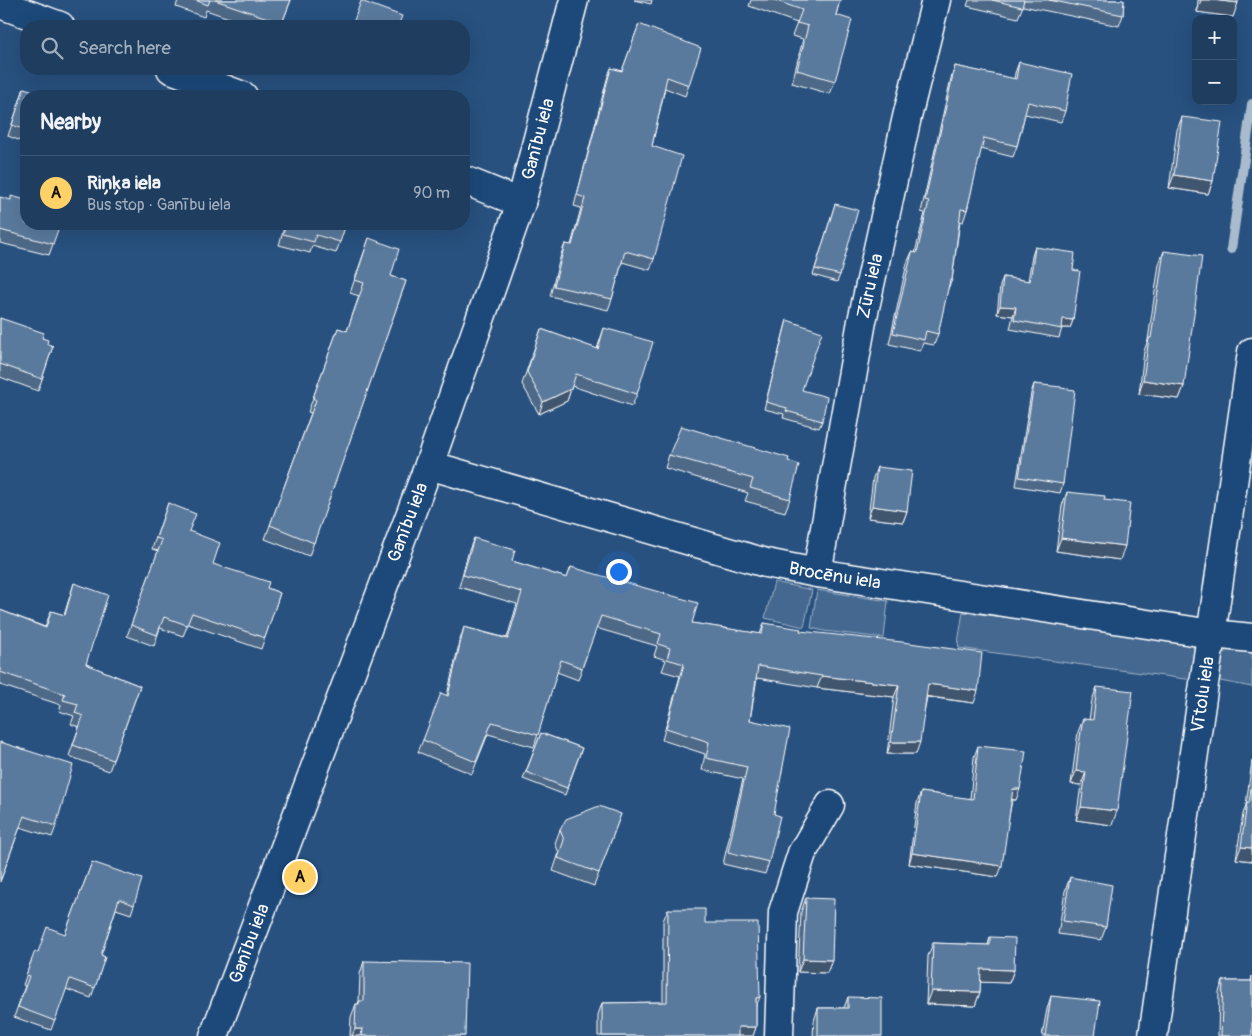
<!DOCTYPE html>
<html lang="en">
<head>
<meta charset="utf-8">
<style>
  :root { --surface:#1e3d5f; --page:#264465; --text:#f1f3f6; --muted:#a1aebd; --line:#3c5674; --accent:#ffd166 }
  body { margin:0; font-family:Pangolin,sans-serif; background:var(--page); color:var(--text) }
  .controls { position:absolute; right:15px; top:15px; display:grid; overflow:hidden; border-radius:10px; box-shadow:0 5px 20px #0002 }
  .controls button { width:45px; height:45px; display:grid; place-items:center; padding:0; border:0; border-bottom:1px solid var(--line); background:var(--surface); color:var(--text); font:25px sans-serif }
  .you { position:absolute; left:618px; top:571px; width:18px; height:18px; margin:-12px; border:4px solid #fff; border-radius:50%; background:#1a73e8; box-shadow:0 0 0 8px #1a73e833 }
  .badge { display:grid; place-items:center; width:32px; height:32px; border-radius:50%; background:var(--accent); color:#111; font-size:16px; font-weight:700 }
  .pin { position:absolute; translate:-50% -50%; border:2px solid #fff; box-shadow:0 1px 5px #0006 }
  .list { margin:0; padding:0; list-style:none }
  h2 { display:flex; justify-content:space-between; align-items:center; height:65px; margin:0; padding:0 20px; font-size:21px }
  h2 small { font-size:16px; font-weight:400; color:var(--muted) }
  .list li { display:grid; grid-template-columns:32px 1fr auto; gap:15px; align-items:center; box-sizing:border-box; height:75px; padding:0 20px; border-top:1px solid var(--line) }
  .list b { display:block; font-size:19px; white-space:nowrap }
  .list p { margin:0; font-size:16px; white-space:nowrap; color:var(--muted) }
  .list em { font-size:16px; font-style:normal; color:var(--muted) }
  .icon { flex:none; width:28px; height:28px; fill:none; stroke:currentColor; stroke-width:2; stroke-linecap:round; stroke-linejoin:round }
  .map { position:relative; flex:none; width:1252px; height:1036px; overflow:hidden }
  .search { position:absolute; background:var(--surface); box-shadow:0 5px 20px #0002; left:20px; top:20px; width:450px; height:55px; display:flex; align-items:center; gap:12px; box-sizing:border-box; padding:0 18px; border-radius:20px; color:var(--muted); font-size:19px }
  .panel { position:absolute; background:var(--surface); box-shadow:0 5px 20px #0002; left:20px; top:90px; width:450px; height:140px; border-radius:20px }
  .map>svg:first-child { display:block }
</style>
</head>
<body>
<div class="map">
<svg width="1252" height="1036" viewBox="0 0 1252 1036">
  <rect width="100%" height="100%" fill="#28517f"/>
  <filter id="ink" filterUnits="userSpaceOnUse"><feTurbulence type="fractalNoise" baseFrequency=".02" numOctaves="2"/><feDisplacementMap in="SourceGraphic" scale="10" xChannelSelector="R" yChannelSelector="G"/><feConvolveMatrix kernelMatrix="1 2 1 2 8 2 1 2 1" color-interpolation-filters="sRGB"/></filter>
  <g filter="url(#ink)">
    <g fill="#446890" stroke="#a2b4c8">
      <polygon points="774,582 812,590 804,627 765,618"/>
      <polygon points="817,590 888,601 884,638 824,631 811,628"/>
      <polygon points="963,612 1183,639 1194,647 1193,680 959,648 958,643"/>
      <path d="M1232,646L1252,647V687L1220,681C1219,663 1218,657 1232,646Z"/>
    </g>
    <g fill="none" stroke-linecap="round" stroke-linejoin="round">
      <polyline stroke="#aabbcd" stroke-width="10" points="1231,249 1252,104"/>
      <defs>
        <g id="minor">
          <polyline points="0,4 60,26"/>
          <polyline points="171,69 243,96"/>
          <polyline points="464,180 521,203"/>
          <path id="s1" d="M429,465L766,563L817,573L1212,634L1252,638"/>
          <path id="s2" d="M817,573L862,321L907,117L936,0"/>
          <path id="s3" d="M214,1036L429,465L521,203L574,0"/>
          <polyline points="779,1036 783,912 802,853 830,805"/>
          <path id="s4" d="M1153,1036L1252,352"/>
        </g>
      </defs>
      <use href="#minor" stroke="#fff" stroke-width="31"/>
      <use href="#minor" stroke="#1f4a7a" stroke-width="28"/>
    </g>
    <g fill="#4d6987" stroke="#fff">
      <polygon points="178,0 291,0 281,26 252,26 206,10 204,17 176,7"/>
      <polygon points="634,0 652,0 651,4"/>
      <polygon points="751,0 840,0 836,15 835,81 830,94 792,83 803,39 792,36 797,23 749,6"/>
      <polygon points="969,0 1124,0 1123,15 1119,26 1023,6 1018,18 967,6"/>
      <polygon points="1198,0 1238,0 1233,17 1197,12"/>
      <polygon points="639,24 689,85 685,96 665,88 652,146 654,259 650,270 622,262 612,299 608,310 550,296 561,254 565,244 571,245 581,208 574,206 607,79 611,68 622,71"/>
      <polygon points="1019,62 1065,111 1061,122 1025,114 1017,146 1013,157 981,149 967,210 963,222 960,221 952,280 947,291 938,334 934,345 923,343 920,351 889,344 907,263 912,252 915,253 925,213 921,212 951,78 955,66 1014,79 1015,73"/>
      <polygon points="375,69 382,69 382,71"/>
      <polygon points="24,88 26,96 26,143 8,136"/>
      <polygon points="1182,117 1213,181 1208,194 1169,188 1177,130"/>
      <polygon points="0,197 53,244 49,255 0,243"/>
      <polygon points="835,204 840,275 837,282 813,275"/>
      <polygon points="285,224 346,224 336,253 312,246 310,253 279,245"/>
      <polygon points="369,238 391,276 406,281 309,556 265,539 311,413 308,412 338,328 347,331 359,296 350,293"/>
      <polygon points="1035,247 1073,270 1073,320 1070,328 1062,328 1059,338 1010,329 1013,316 997,314 1000,286 1003,277 1028,281 1032,256"/>
      <polygon points="1164,251 1184,386 1179,399 1139,394 1144,351 1148,340 1159,264"/>
      <polygon points="0,318 42,338 47,344 53,346 38,391 0,377"/>
      <polygon points="787,320 802,390 822,421 819,428 783,418 784,414 764,409 785,327"/>
      <polygon points="604,328 637,394 632,406 572,386 567,401 539,414 522,384 541,329 597,349"/>
      <polygon points="1034,384 1061,388 1063,484 1060,493 1016,486 1031,393"/>
      <polygon points="669,455 788,461 790,499 785,512 745,501 748,493 665,468"/>
      <polygon points="877,467 907,511 903,522 868,518 873,478"/>
      <polygon points="1067,492 1120,560 1056,551 1062,506"/>
      <polygon points="168,503 213,564 267,588 280,593 261,649 188,624 183,636 160,628 154,646 127,636 158,551 152,549"/>
      <polygon points="474,538 512,561 567,578 571,567 692,623 760,634 764,623 800,631 974,703 927,697 916,754 887,754 894,697 817,688 757,678 750,720 774,814 769,862 765,874 723,864 743,779 702,770 705,754 662,740 680,676 662,671 666,660 654,656 657,646 596,628 578,680 557,672 534,747 488,734 472,774 418,752 423,740 447,695 460,640 464,627 507,638 517,604 459,587 469,550"/>
      <polygon points="74,583 86,664 140,686 109,771 69,756 79,727 71,724 74,716 59,711 61,705 0,685 0,610 45,627 51,611 64,615"/>
      <polygon points="1097,687 1112,825 1076,820 1081,785 1071,784 1078,732 1083,719 1089,720 1092,700"/>
      <polygon points="541,733 582,748 565,795 523,779"/>
      <polygon points="0,742 56,826 52,837 20,827 0,882"/>
      <polygon points="978,746 1016,800 1012,800 998,877 909,864 917,803 921,792 970,799 974,757"/>
      <polygon points="1252,761 1252,861 1236,859 1243,814 1246,805"/>
      <polygon points="621,814 594,886 553,871 559,853 555,843 560,830"/>
      <polygon points="92,862 134,905 131,914 116,909 101,955 105,957 91,998 66,989 51,1030 14,1017 25,986 23,985 31,961 38,952 65,934"/>
      <polygon points="1070,877 1106,927 1101,940 1058,934 1065,891"/>
      <polygon points="806,898 832,960 827,973 798,972 801,912"/>
      <polygon points="668,909 705,923 756,1007 756,1027 753,1036 598,1036 598,1015 602,1003 663,1002 663,921"/>
      <polygon points="990,937 1014,970 1009,983 980,982 980,992 975,1006 926,1004 928,956 933,943 988,945"/>
      <polygon points="364,961 465,1036 350,1036 351,1017 356,1004 358,1004 359,1001 360,974"/>
      <polygon points="1252,976 1252,1036 1218,1036 1219,992 1223,981 1251,981"/>
      <polygon points="1051,996 1095,1036 1042,1036 1047,1009"/>
      <polygon points="848,997 882,1036 813,1036 814,1021 818,1008 844,1008"/>
    </g>
    <g fill="#3f556e" stroke="#fff">
      <polygon points="1201,0 1213,0 1238,3 1233,17 1197,12"/>
      <polygon points="1174,175 1213,181 1208,194 1169,188"/>
      <polygon points="1000,306 1016,307 1013,316 997,314"/>
      <polygon points="1063,319 1073,320 1070,328 1060,328"/>
      <polygon points="1143,380 1184,386 1179,399 1139,394"/>
      <polygon points="571,389 567,401 539,414 543,402"/>
      <polygon points="872,506 907,511 903,522 868,518"/>
      <polygon points="1061,538 1125,546 1120,560 1056,551"/>
      <polygon points="822,676 899,685 894,697 817,688"/>
      <polygon points="928,684 978,691 974,703 924,696"/>
      <polygon points="891,742 920,742 916,754 887,754"/>
      <polygon points="1076,771 1086,772 1081,785 1071,784"/>
      <polygon points="1013,789 1020,789 1016,800 1009,799"/>
      <polygon points="1081,807 1117,811 1112,825 1076,820"/>
      <polygon points="1241,847 1252,848 1252,861 1236,859"/>
      <polygon points="912,853 1002,866 998,877 909,864"/>
      <polygon points="803,959 832,960 827,973 798,972"/>
      <polygon points="981,969 1014,970 1009,983 976,982"/>
      <polygon points="931,991 980,992 975,1006 926,1004"/>
      <polygon points="760,997 755,1009 756,998"/>
      <polygon points="738,1027 756,1027 753,1036 735,1036"/>
      <polygon points="355,1029 363,1029 360,1036 352,1036"/>
    </g>
    <g fill="#5a7a9d" stroke="#fff">
      <polygon points="195,0 210,0 208,5"/>
      <polygon points="215,0 291,0 282,23"/>
      <polygon points="774,0 840,0 836,15 852,20 835,81 797,70 808,26 797,23 802,10"/>
      <polygon points="992,0 1024,0 1022,7"/>
      <polygon points="1049,0 1124,0 1123,15"/>
      <polygon points="1213,0 1238,0 1238,3"/>
      <polygon points="361,1 402,16 398,26 352,26"/>
      <polygon points="639,24 701,48 689,85 667,77 652,146 682,156 654,259 625,251 612,299 554,286 565,244 572,245 585,198 577,195 611,68 622,71"/>
      <polygon points="1019,62 1072,74 1065,111 1028,102 1017,146 984,138 967,210 961,209 952,280 950,280 938,334 926,331 924,340 893,333 912,252 917,253 929,201 925,200 955,66 1016,79"/>
      <polygon points="24,88 50,96 26,96 26,130 12,125"/>
      <polygon points="1182,117 1222,122 1213,181 1174,175"/>
      <polygon points="11,196 26,200 26,224 60,224 53,244 0,230 0,197 11,200"/>
      <polygon points="835,204 858,210 840,275 815,269"/>
      <polygon points="286,224 346,224 340,242 316,235 314,242 283,234"/>
      <polygon points="369,238 399,249 391,276 406,281 314,543 270,525 316,400 313,398 338,328 347,331 364,283 355,280"/>
      <polygon points="1035,247 1075,253 1073,270 1080,271 1073,320 1063,319 1062,329 1014,320 1016,307 1000,306 1003,277 1030,281"/>
      <polygon points="1164,251 1202,256 1184,386 1143,380 1149,338 1151,338"/>
      <polygon points="0,318 44,333 42,338 48,340 47,344 53,346 42,379 0,364"/>
      <polygon points="787,320 822,332 802,390 827,397 822,421 786,411 787,408 766,402"/>
      <polygon points="604,328 653,342 637,394 576,374 571,389 543,402 527,372 541,329 598,349"/>
      <polygon points="1034,384 1061,387 1061,388 1075,390 1063,484 1019,477"/>
      <polygon points="681,426 789,458 788,461 799,465 790,499 750,488 753,479 669,455"/>
      <polygon points="877,467 912,471 907,511 872,506"/>
      <polygon points="1067,492 1105,496 1104,500 1130,503 1125,546 1061,538"/>
      <polygon points="168,503 196,514 189,531 220,543 213,564 269,582 267,588 280,593 265,638 192,613 187,625 164,617 157,635 131,625 162,540 156,538"/>
      <polygon points="474,538 515,550 512,561 567,578 571,567 698,603 692,623 762,634 764,623 801,629 800,631 902,642 982,653 978,691 928,684 920,742 891,742 899,685 822,676 758,666 750,720 790,729 774,814 780,816 769,862 728,852 747,767 706,758 709,742 666,728 684,664 667,659 670,648 658,644 661,634 601,616 582,668 561,660 538,735 492,722 476,762 423,740 441,693 448,696 464,627 508,639 522,592 463,575"/>
      <polygon points="74,583 108,595 86,664 140,686 113,760 73,745 83,716 75,713 78,704 63,700 65,694 0,672 0,610 46,628 51,611 65,615"/>
      <polygon points="1097,687 1133,691 1117,811 1081,807 1086,772 1076,771 1079,744 1083,719 1093,720"/>
      <polygon points="541,733 582,748 567,788 526,772"/>
      <polygon points="0,742 73,765 56,826 24,816 1,879 0,879"/>
      <polygon points="978,746 1026,751 1020,789 1013,789 1002,866 912,853 921,792 973,799"/>
      <polygon points="1252,781 1252,848 1241,847 1247,802 1249,803"/>
      <polygon points="599,806 621,814 599,873 558,858 564,840 560,830 566,819"/>
      <polygon points="92,862 142,879 134,905 119,899 101,955 105,957 95,988 70,979 55,1021 18,1007 29,976 26,975 35,951 38,952 47,927 65,934"/>
      <polygon points="1070,877 1112,885 1106,927 1063,921"/>
      <polygon points="806,898 834,899 832,960 803,959"/>
      <polygon points="668,909 705,909 705,923 758,923 760,997 756,998 756,1027 738,1027 738,1036 602,1036 602,1003 667,1002"/>
      <polygon points="990,937 1015,938 1014,970 981,969 980,992 931,991 933,943 990,945"/>
      <polygon points="364,961 467,963 465,1036 362,1036 363,1029 355,1029 356,1004 359,1004 359,1001 364,1001"/>
      <polygon points="1223,981 1252,981 1252,1036 1221,1036"/>
      <polygon points="1051,996 1100,1001 1095,1036 1045,1036"/>
      <polygon points="848,997 882,998 882,1036 818,1036 818,1008 848,1008"/>
    </g>
  </g>
  <g text-anchor="middle" dominant-baseline="central" stroke-width="4.5" stroke-linejoin="round" paint-order="stroke">
    <g font-size="18" fill="#fff" stroke="#1f4a7a">
      <text stroke="none"><textPath href="#s3" startOffset="954">Ganību iela</textPath></text>
      <text stroke="none"><textPath href="#s2" startOffset="292">Zūru iela</textPath></text>
      <text stroke="none"><textPath href="#s3" startOffset="549">Ganību iela</textPath></text>
      <text stroke="none"><textPath href="#s1" startOffset="421">Brocēnu iela</textPath></text>
      <text stroke="none"><textPath href="#s4" startOffset="345">Vītolu iela</textPath></text>
      <text stroke="none"><textPath href="#s3" startOffset="99">Ganību iela</textPath></text>
    </g>
  </g>
</svg>
<div class="controls">
<button>+</button>
<button>−</button>
</div>
<div class="you"></div>
<div class="pin badge" style="left:300px;top:877px">A</div>
<div class="search"><svg class="icon" aria-label="search" viewBox="0 0 24 24"><circle cx="10" cy="10" r="6"/><path d="M15 15l6 6"/></svg>Search here</div>
<section class="panel">
<h2>Nearby<small></small></h2>
<ul class="list">
<li><span class="badge">A</span><div><b>Riņķa iela</b><p>Bus stop · Ganību iela</p></div><em>90 m</em></li>
</ul>
</section>
</div>
</body>
</html>
